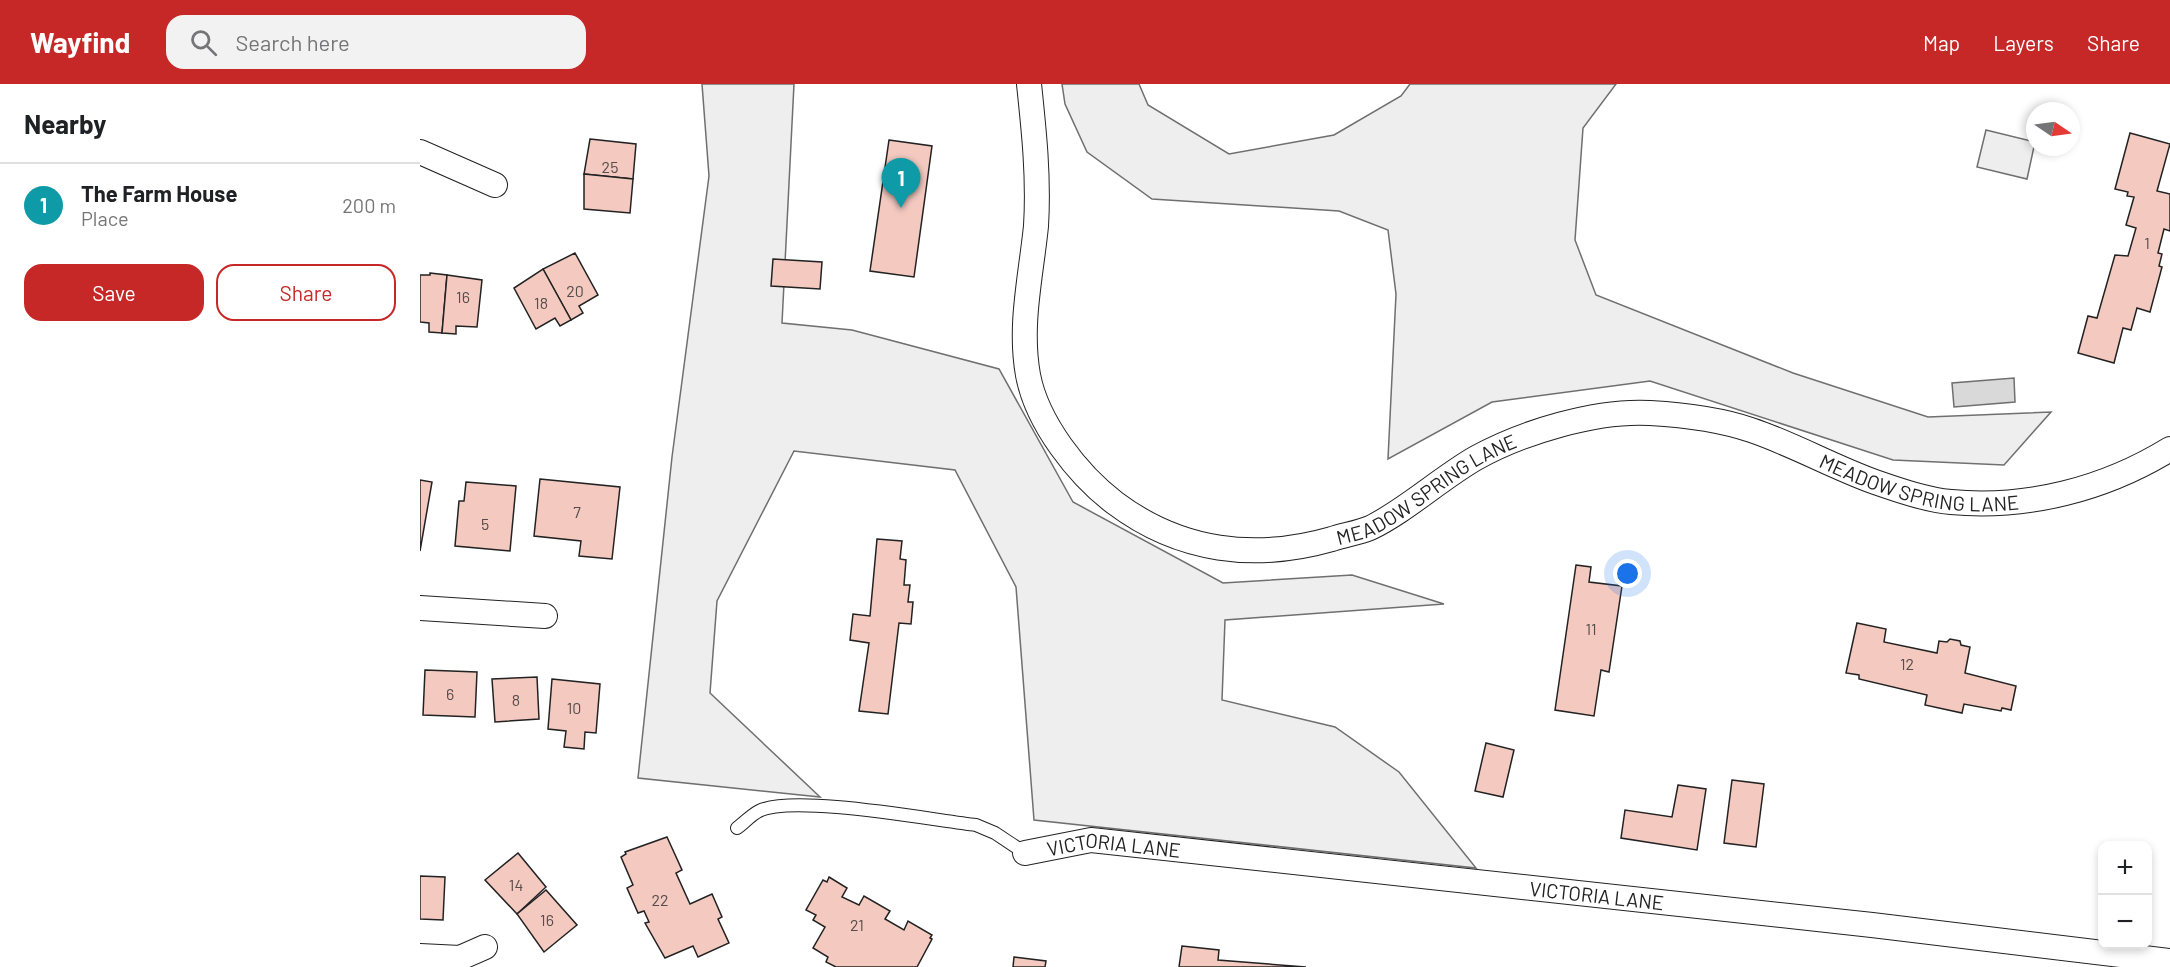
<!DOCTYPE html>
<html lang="en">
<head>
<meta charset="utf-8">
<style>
  :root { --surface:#fff; --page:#f2f2f2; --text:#202124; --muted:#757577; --line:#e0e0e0; --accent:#c62828 }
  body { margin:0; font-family:Barlow,sans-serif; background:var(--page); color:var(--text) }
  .controls { position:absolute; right:18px; bottom:18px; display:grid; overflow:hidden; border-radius:12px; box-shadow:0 3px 9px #0003 }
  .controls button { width:54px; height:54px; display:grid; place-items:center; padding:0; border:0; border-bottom:2px solid var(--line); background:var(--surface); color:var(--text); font:30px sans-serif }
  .compass { position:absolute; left:1606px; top:18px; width:54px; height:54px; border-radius:50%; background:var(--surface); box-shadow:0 3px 9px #0003; rotate:103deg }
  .you { position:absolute; left:1208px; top:490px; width:21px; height:21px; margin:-15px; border:4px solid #fff; border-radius:50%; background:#1a73e8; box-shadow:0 0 0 9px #1a73e833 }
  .badge { display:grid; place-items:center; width:39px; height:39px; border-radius:50%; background:var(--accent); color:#fff; font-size:20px; font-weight:700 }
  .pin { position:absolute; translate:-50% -50px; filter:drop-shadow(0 2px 3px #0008) }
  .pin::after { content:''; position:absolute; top:32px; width:21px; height:18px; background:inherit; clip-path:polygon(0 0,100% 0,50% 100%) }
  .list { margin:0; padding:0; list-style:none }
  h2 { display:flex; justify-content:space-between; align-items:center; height:78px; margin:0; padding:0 24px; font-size:26px }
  h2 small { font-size:20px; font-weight:400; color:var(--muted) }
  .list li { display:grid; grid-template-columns:39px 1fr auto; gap:18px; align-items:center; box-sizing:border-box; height:84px; padding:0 24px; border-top:2px solid var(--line) }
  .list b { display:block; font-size:22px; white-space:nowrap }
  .list p { margin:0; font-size:20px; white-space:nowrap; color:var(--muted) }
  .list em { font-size:20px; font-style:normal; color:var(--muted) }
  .actions { display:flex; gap:12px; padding:18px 24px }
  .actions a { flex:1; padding:14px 0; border:2px solid var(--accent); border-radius:18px; text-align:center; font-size:21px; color:var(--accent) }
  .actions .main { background:var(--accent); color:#fff }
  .icon { flex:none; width:33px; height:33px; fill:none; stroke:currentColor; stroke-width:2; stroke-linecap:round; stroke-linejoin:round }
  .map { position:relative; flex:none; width:1750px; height:883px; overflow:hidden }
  header { display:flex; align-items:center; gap:36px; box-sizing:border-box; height:84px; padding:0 30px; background:var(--accent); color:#fff }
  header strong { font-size:28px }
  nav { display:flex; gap:33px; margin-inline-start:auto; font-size:21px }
  .search { width:420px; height:54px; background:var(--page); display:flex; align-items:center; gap:15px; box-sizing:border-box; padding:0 21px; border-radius:18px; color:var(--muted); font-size:22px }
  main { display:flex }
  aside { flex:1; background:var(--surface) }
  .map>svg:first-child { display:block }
</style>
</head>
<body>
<header>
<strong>Wayfind</strong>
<div class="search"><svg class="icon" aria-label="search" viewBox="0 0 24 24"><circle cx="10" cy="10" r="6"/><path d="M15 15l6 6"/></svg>Search here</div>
<nav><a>Map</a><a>Layers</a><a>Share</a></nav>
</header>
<main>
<aside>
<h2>Nearby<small></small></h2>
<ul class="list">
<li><span class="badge" style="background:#0f9aa8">1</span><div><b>The Farm House</b><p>Place</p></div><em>200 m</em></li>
</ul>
<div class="actions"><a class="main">Save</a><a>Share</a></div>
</aside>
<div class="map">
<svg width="1750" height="883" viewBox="0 0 1750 883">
  <rect width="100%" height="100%" fill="#fff"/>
  <g fill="#eee" stroke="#6f6f6f" stroke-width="1.5">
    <polygon points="282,0 374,0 362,239 432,246 579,285 653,418 803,499 932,491 1024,520 805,536 802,616 915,643 979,688 1056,784 614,736 596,503 535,386 374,367 297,517 290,609 400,713 218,694 252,373 289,92"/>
    <polygon points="642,0 719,0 728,21 809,70 914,51 981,12 990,0 1196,0 1163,44 1155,156 1176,211 1373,289 1508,333 1631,328 1584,381 1473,376 1230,297 1072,318 968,375 976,210 968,146 919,127 732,115 667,68 645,20"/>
    <polygon points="1566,46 1615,58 1607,95 1557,83"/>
  </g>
  <polygon fill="#d9d9d9" stroke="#6f6f6f" stroke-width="1.5" points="1594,294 1595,318 1534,323 1532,299"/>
  <g fill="#f3c9c0" stroke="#222" stroke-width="1.5">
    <polygon points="1710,49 1750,60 1737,107 1750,110 1750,147 1744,145 1738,169 1742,170 1739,182 1742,183 1730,228 1717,224 1711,246 1703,244 1694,279 1658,269 1668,232 1677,234 1695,171 1708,172 1716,144 1706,141 1714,113 1707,112 1708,108 1695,105"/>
    <polygon points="170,55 216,60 213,95 164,90"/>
    <polygon points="469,56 512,62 494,193 450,187"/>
    <polygon points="164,90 213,95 210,129 164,125"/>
    <polygon points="155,169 178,211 159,222 163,229 151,236 123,185"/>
    <polygon points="353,175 402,178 400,205 351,202"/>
    <polygon points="123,185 151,236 140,242 135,234 116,245 94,204"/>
    <polygon points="10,189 27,191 22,249 9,248 9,239 0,238 0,191 10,191"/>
    <polygon points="27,191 62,196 57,243 36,242 36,250 22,249"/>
    <polygon points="120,395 200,403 192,475 159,472 161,457 114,452"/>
    <polygon points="0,396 12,398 0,467"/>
    <polygon points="46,398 96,402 90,467 35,462 39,417 44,417"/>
    <polygon points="457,455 482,457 480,475 486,476 484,501 490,501 488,518 493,518 491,540 479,539 468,630 439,627 449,559 430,556 433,530 450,532"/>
    <polygon points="1156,481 1171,483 1169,498 1202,502 1189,588 1181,586 1174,632 1135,626"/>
    <polygon points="1437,539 1466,545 1464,558 1517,569 1519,557 1527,558 1530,555 1540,557 1541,561 1550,563 1545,589 1596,602 1591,626 1582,624 1581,627 1544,620 1542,629 1505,621 1507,611 1439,595 1439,591 1426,589"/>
    <polygon points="5,586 57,588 55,633 3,631"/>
    <polygon points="117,593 119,635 75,638 72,595"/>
    <polygon points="132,595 180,600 176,649 165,648 164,665 144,663 146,647 128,645"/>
    <polygon points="1066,659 1094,666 1083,713 1055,707"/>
    <polygon points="1312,696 1344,700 1336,763 1304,759"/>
    <polygon points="1258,701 1286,705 1277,766 1201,754 1205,726 1252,733"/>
    <polygon points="247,753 262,786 256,789 270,820 292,810 302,833 298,835 309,859 278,873 273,862 245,874 225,839 229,838 224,827 218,829 207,804 213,801 201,773 206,770 205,768"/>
    <polygon points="98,769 126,803 97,830 65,796"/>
    <polygon points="0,792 25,793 23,836 0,835"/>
    <polygon points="409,793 427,804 422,813 439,821 444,812 470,827 465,835 484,846 488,837 512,851 510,854 512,855 497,883 416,883 406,878 408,873 393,864 405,843 393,836 396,831 386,826 403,796 407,798"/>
    <polygon points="126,806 157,841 124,868 97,830"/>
    <polygon points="762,862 799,866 798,876 886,883 759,883"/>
    <polygon points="594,873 626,877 625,883 593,883"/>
  </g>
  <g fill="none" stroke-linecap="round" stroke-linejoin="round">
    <defs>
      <path id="lane" d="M317,744C324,739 331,731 339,727C373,710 512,736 556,741L575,749L605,769"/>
      <g id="street">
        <path id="s1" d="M609,0C614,47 619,94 616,142C611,192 599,241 608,291C617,339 658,391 695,419C760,468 835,477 912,455C924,451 938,449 950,444C984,428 1021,394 1056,374C1103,348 1176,326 1230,329C1264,331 1299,335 1331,346C1373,360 1413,383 1455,398C1478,406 1507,416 1531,418C1608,425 1685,405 1750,365"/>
        <polyline points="0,68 75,101"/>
        <polyline points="0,524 125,532"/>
        <path id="s2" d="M605,769L671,756L1452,841L1750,877"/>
        <polyline points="0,872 40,874 65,863"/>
      </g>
    </defs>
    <use href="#lane" stroke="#222" stroke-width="14"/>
    <use href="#street" stroke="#222" stroke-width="26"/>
    <use href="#lane" stroke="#fff" stroke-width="12"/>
    <use href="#street" stroke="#fff" stroke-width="24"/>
  </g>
  <g text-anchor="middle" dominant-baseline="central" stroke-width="4.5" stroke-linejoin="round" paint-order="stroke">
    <g font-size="16" fill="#564c4a">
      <text x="190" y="82">25</text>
      <text x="1727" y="158">1</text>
      <text x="155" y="206">20</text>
      <text x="43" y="212">16</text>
      <text x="121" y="218">18</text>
      <text x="157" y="427">7</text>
      <text x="65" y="439">5</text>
      <text x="1171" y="544">11</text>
      <text x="1487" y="579">12</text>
      <text x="30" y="609">6</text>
      <text x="96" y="615">8</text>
      <text x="154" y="623">10</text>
      <text x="96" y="800">14</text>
      <text x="240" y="815">22</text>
      <text x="127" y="835">16</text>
      <text x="437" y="840">21</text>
    </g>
    <g font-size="20" fill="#222" stroke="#fff">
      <text stroke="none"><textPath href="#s1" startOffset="1308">MEADOW SPRING LANE</textPath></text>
      <text stroke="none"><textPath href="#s1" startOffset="786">MEADOW SPRING LANE</textPath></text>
      <text stroke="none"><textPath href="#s2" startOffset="90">VICTORIA LANE</textPath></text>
      <text stroke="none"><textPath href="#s2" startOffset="576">VICTORIA LANE</textPath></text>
    </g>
  </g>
</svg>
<div class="controls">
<button>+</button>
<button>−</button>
</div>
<svg class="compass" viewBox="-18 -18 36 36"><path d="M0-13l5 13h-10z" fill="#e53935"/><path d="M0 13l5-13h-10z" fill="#757577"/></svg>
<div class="you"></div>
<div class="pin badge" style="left:481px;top:124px;background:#0f9aa8">1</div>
</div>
</main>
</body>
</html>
